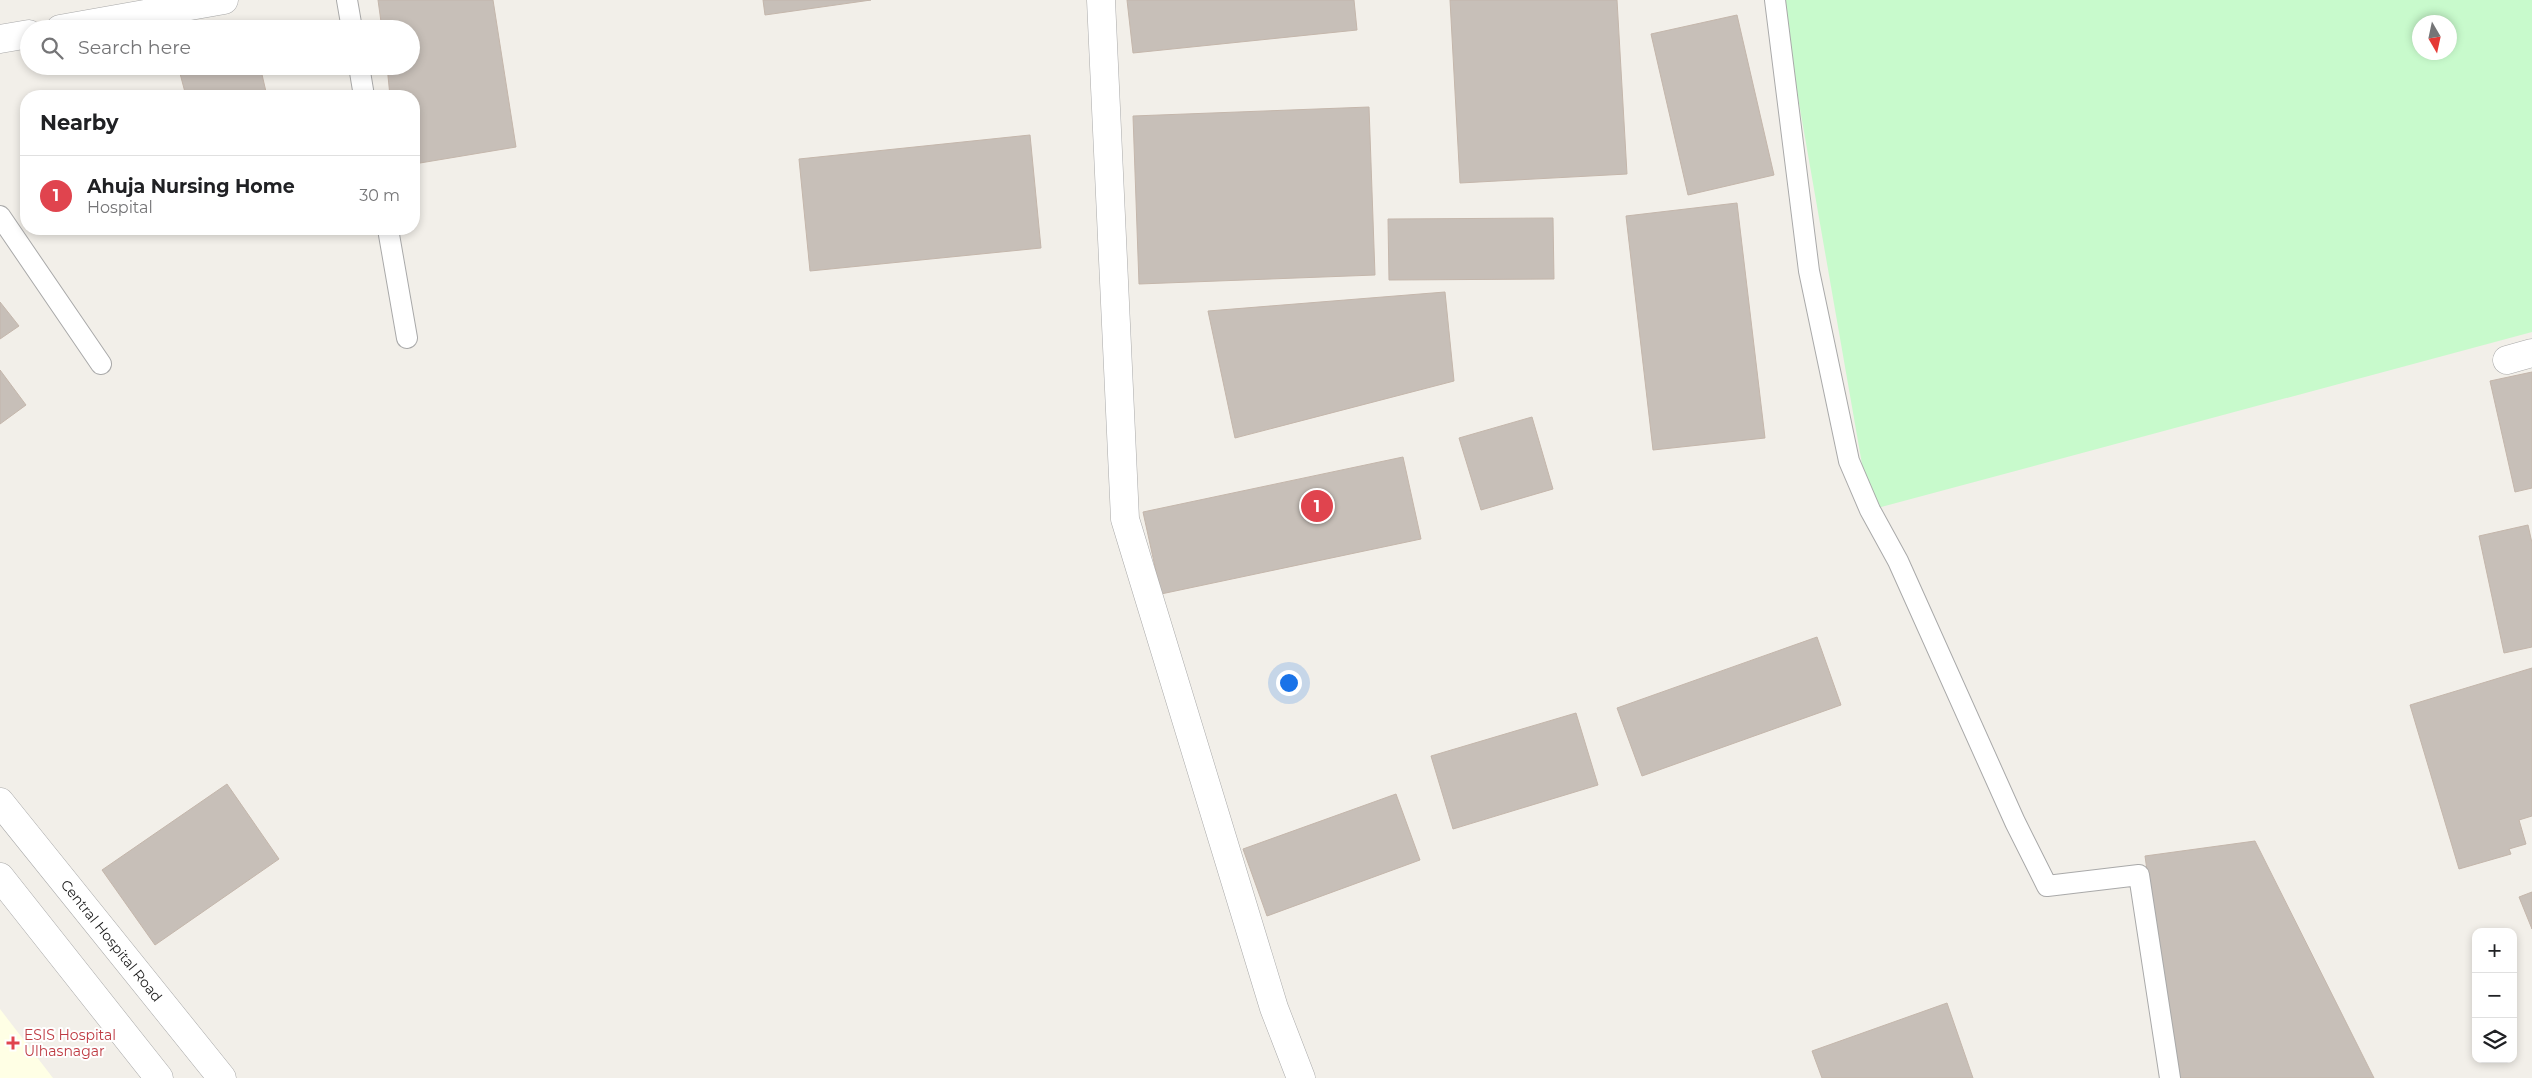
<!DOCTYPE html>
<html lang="en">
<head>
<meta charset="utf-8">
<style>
  :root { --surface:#fff; --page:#f6f6f6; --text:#202124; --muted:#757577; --line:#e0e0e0; --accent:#ea580c }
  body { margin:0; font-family:Montserrat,sans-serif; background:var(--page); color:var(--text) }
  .controls { position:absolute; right:15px; bottom:15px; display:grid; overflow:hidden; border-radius:10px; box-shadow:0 2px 8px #0003 }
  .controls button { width:45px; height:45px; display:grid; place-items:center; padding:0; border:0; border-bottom:1px solid var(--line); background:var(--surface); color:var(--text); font:25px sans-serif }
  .compass { position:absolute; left:2412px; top:15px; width:45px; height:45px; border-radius:50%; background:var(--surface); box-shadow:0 2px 8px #0003; rotate:171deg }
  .you { position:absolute; left:1288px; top:682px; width:18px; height:18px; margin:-12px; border:4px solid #fff; border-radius:50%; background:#1a73e8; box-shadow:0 0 0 8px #1a73e833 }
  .badge { display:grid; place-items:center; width:32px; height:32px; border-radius:50%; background:var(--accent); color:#fff; font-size:16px; font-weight:700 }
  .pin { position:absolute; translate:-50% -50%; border:2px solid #fff; box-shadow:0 1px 5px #0006 }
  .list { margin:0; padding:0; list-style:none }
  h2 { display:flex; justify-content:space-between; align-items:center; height:65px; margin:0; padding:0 20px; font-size:21px }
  h2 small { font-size:16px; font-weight:400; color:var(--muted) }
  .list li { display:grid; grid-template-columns:32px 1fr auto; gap:15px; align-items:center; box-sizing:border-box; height:80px; padding:0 20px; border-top:1px solid var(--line) }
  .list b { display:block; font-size:19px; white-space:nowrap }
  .list p { margin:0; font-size:16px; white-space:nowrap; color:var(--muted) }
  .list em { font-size:16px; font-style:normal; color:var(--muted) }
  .icon { flex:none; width:28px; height:28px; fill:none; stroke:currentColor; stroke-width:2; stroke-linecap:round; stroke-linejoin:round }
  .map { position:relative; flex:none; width:2532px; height:1078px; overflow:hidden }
  .search { position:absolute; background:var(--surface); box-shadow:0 2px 8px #0003; left:20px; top:20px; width:400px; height:55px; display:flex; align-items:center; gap:12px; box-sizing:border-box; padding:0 18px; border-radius:28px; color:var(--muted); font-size:19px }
  .panel { position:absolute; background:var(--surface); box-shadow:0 2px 8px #0003; left:20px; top:90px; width:400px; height:145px; border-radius:20px }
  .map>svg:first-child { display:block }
</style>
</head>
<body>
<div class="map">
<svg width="2532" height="1078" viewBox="0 0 2532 1078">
  <rect width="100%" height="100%" fill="#f2efe9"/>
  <polygon fill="#ffffe5" points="0,1009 53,1078 0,1078"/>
  <path fill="#c8facc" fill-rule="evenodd" d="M1781,0H2532V332L1870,510ZM2420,22H2450V52H2420Z"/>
  <g fill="#c7bfb8" stroke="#c4b6ab">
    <polygon points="378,0 493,0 516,147 414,164 414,96 390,96 387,66 411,66 411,29 382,29"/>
    <polygon points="763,0 871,0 765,15"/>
    <polygon points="1127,0 1354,0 1357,30 1133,53"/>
    <polygon points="1450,0 1617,0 1627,174 1460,183"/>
    <polygon points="1737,15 1774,175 1688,195 1651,34"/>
    <polygon points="178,66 260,66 267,96 186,96"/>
    <polygon points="1369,107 1375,275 1139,284 1133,116"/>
    <polygon points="1030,135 1041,248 810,271 799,159"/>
    <polygon points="1737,203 1765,438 1653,450 1626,216"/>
    <polygon points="1553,218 1554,279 1389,280 1388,219"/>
    <polygon points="1445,292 1454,381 1235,438 1208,311"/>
    <polygon points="0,302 19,326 0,339"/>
    <polygon points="0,370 26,405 0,424"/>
    <polygon points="2532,372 2532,488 2515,492 2490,381"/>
    <polygon points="1532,417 1553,489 1481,510 1459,438"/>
    <polygon points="1403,457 1421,539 1161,594 1143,512"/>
    <polygon points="2528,525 2532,543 2532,647 2504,653 2479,536"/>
    <polygon points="1817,637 1841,705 1642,776 1617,708"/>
    <polygon points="2532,668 2532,816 2519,820 2526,844 2509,849 2511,854 2459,869 2410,705"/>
    <polygon points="1576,713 1598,785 1453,829 1431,756"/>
    <polygon points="227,784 279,859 155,945 102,870"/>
    <polygon points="1396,794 1420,860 1267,916 1243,849"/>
    <polygon points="2255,841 2374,1078 2176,1078 2145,856"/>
    <polygon points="2532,892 2532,929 2519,897"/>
    <polygon points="1947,1003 1973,1078 1822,1078 1812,1051"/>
  </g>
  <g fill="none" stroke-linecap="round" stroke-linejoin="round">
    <defs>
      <g id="service">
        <polyline points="347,0 352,29"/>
        <polyline points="1775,0 1809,271 1849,461 1870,510 1898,561 2015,822 2047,886 2139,875 2170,1078"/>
        <polyline points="359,66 364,96"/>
        <polyline points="0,216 101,364"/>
        <polyline points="388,229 407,338"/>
      </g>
      <g id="minor">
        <polyline points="60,29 224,0"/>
        <polyline points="0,39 29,34"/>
        <polyline points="2507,360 2532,353"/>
      </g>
      <g id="tertiary">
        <polyline points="1101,0 1125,519 1274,1008 1301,1078"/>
        <path id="s1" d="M0,802L222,1078"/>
        <polyline points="0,877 159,1078"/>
      </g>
    </defs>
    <use href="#service" stroke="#a9a9a9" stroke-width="22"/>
    <use href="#minor" stroke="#a9a9a9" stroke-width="29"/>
    <use href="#tertiary" stroke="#a9a9a9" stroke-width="29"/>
    <use href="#service" stroke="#fff" stroke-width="20"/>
    <use href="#minor" stroke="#fff" stroke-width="28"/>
    <use href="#tertiary" stroke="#fff" stroke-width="28"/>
  </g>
  <path fill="#e0444e" stroke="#fff" stroke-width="2" d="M10.5 1035.5h5v5h5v5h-5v5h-5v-5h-5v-5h5z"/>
  <g text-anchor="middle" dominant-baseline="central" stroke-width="4" stroke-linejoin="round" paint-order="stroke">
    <g font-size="14" fill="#222" stroke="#fff">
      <text stroke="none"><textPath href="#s1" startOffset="178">Central Hospital Road</textPath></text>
    </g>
    <g font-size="14" fill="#be3a42" stroke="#fff" text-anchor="start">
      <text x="24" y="1035">ESIS Hospital<tspan x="24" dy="16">Ulhasnagar</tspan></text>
    </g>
  </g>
</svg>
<div class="controls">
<button>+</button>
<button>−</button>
<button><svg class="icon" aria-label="layers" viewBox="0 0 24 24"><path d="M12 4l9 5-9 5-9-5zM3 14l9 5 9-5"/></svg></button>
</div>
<svg class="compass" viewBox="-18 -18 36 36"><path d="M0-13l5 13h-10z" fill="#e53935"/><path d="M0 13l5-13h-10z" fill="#757577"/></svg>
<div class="you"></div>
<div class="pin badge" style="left:1317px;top:506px;background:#e0444e">1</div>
<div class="search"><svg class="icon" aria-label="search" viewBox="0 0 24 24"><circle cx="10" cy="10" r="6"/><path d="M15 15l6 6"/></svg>Search here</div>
<section class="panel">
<h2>Nearby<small></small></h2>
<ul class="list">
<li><span class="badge" style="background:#e0444e">1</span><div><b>Ahuja Nursing Home</b><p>Hospital</p></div><em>30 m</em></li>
</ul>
</section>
</div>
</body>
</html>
